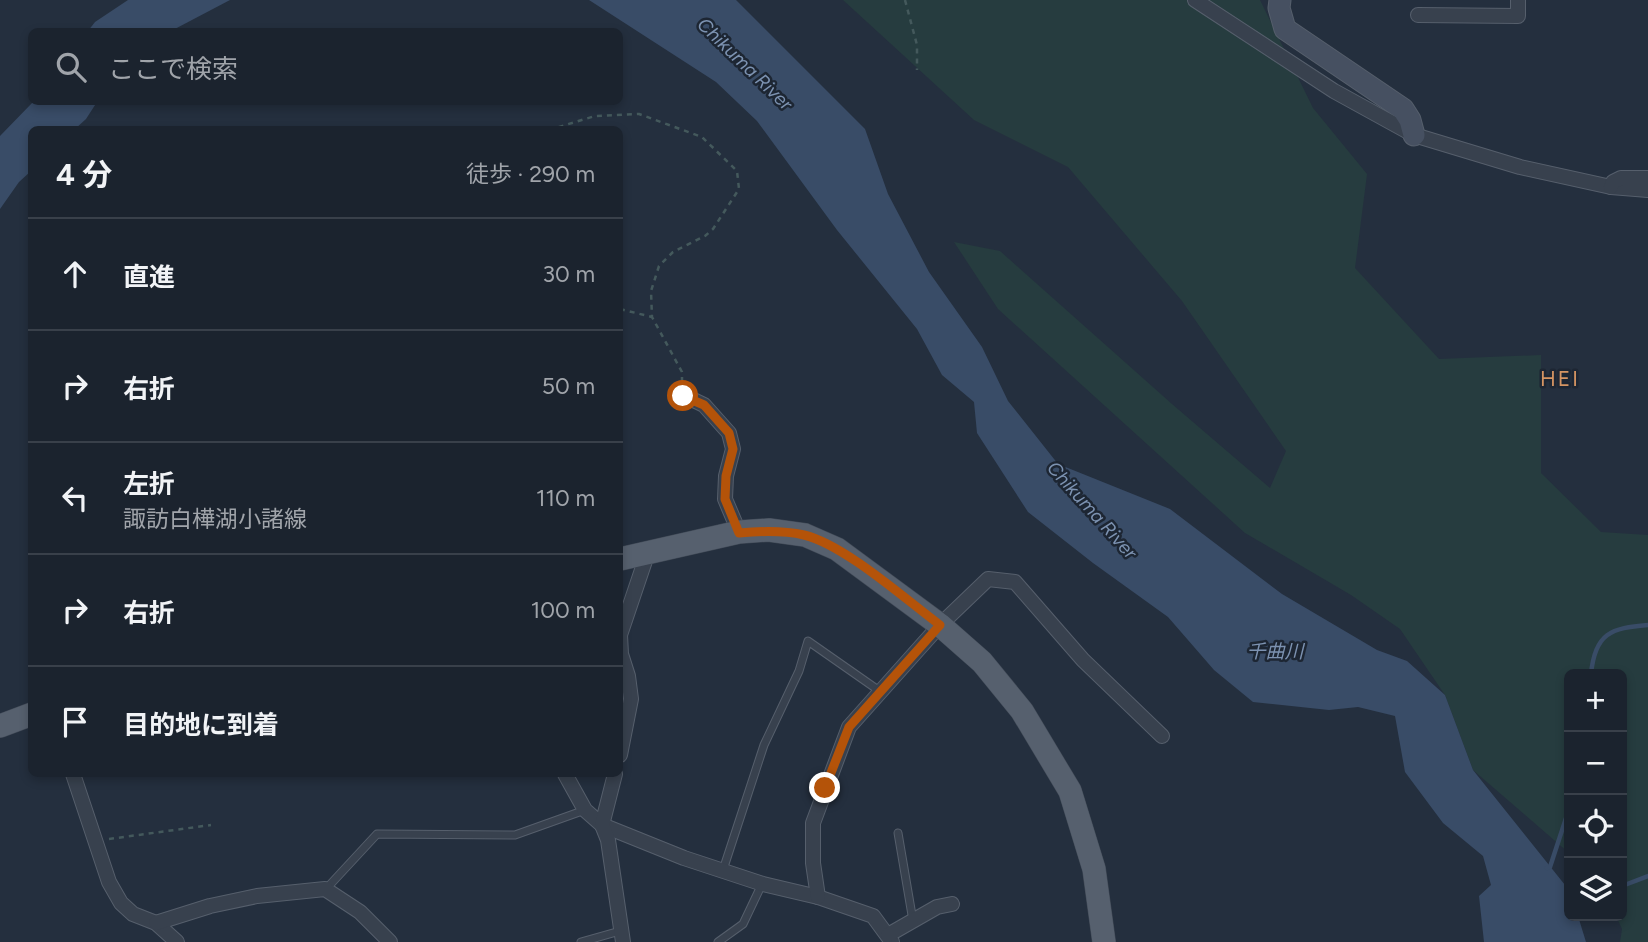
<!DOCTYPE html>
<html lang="ja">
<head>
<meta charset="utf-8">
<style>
  :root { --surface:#1b232e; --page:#282f3a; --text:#f1f3f6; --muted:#a0a4aa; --line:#39404a }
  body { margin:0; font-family:Figtree,"Noto Sans JP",sans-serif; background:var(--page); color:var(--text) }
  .controls { position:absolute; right:21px; bottom:21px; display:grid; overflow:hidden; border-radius:10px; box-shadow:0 4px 10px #0003 }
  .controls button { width:63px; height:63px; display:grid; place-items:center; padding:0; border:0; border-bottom:2px solid var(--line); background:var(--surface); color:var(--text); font:35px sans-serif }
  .stop { position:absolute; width:21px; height:21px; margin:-16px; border:5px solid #b45309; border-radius:50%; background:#fff }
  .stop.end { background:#b45309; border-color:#fff; box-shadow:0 2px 7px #0008 }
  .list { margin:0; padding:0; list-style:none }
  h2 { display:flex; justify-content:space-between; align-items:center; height:91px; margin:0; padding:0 28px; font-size:30px }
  h2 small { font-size:23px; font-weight:400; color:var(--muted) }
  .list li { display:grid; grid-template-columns:46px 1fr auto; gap:21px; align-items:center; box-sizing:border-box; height:112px; padding:0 28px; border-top:2px solid var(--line) }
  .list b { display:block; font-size:26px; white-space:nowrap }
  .list p { margin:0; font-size:23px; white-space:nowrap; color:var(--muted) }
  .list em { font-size:23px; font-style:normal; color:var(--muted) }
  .icon { flex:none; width:38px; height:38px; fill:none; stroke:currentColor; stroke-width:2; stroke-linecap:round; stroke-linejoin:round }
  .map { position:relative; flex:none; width:1648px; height:942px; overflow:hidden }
  .search { position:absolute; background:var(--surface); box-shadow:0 4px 10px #0003; left:28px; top:28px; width:595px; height:77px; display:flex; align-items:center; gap:18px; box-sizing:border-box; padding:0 24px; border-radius:10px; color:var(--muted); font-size:26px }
  .panel { position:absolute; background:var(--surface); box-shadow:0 4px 10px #0003; left:28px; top:126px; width:595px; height:651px; border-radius:10px }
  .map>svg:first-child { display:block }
</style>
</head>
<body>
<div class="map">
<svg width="1648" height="942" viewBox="0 0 1648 942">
  <rect width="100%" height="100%" fill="#242f3e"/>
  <polygon fill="#263c3f" points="843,0 1260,0 1313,108 1367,174 1355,268 1439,359 1541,355 1541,473 1601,532 1648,535 1648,942 1620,942 1622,929 1616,916 1622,916 1622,674 1569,674 1569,853 1473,770 1445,695 1400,629 1351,595 1245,533 998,309 954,242 1000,251 1172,404 1270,488 1286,451 1182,301 1068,167 974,120"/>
  <g fill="#394c67">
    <polygon points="128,0 230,0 171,31 88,31 95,22"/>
    <polygon points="589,0 736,0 865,129 888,194 929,272 982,347 1008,401 1058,464 1170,509 1282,594 1377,650 1407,661 1445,695 1473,770 1569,890 1569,916 1578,916 1586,942 1484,942 1479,896 1491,885 1483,856 1443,823 1405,772 1395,716 1358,707 1329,710 1253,702 1214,670 1168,617 1093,563 1028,512 977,433 974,402 942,375 917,329 837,230 757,121 716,82"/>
    <polygon points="33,102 97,102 86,119 75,129 32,130 31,171 19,182 0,209 0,136"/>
  </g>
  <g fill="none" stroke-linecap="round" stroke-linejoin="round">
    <g stroke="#394c67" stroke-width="4.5">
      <path d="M1591,674C1595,633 1611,628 1648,625"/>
      <polyline points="1547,868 1550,867 1569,809"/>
      <polyline points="1622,886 1648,876"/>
    </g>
    <defs>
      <g id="lane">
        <polyline points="898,833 913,921"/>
        <polyline points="723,870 764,745 799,671 808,641 881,692"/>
        <polyline points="326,889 377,834 515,835 585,810"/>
        <polyline points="581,942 620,931"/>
        <polyline points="718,942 743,924 762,884"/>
      </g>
      <g id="street">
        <polyline points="1195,0 1334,91 1414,135 1520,167 1611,187 1648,190"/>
        <polyline points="1418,15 1518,16 1518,0"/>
        <polyline points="1611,187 1613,182 1621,178 1648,178"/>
        <polyline points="683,395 704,405 729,433 733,449 726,476 725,499 739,532"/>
        <polyline points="620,755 631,699 628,676 621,654 620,635 648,552"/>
        <polyline points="73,774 109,882 121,903 133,914 156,923 177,942"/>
        <polyline points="565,774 585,810 602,825 684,858 763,884 818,897 873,916 892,942"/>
        <polyline points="615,774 602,825 608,840 623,942"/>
        <polyline points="818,897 813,863 813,823 849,727 940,625 988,579 1015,582 1083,660 1162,736"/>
        <polyline points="156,923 210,906 257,896 325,889 360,912 390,942"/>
        <polyline points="888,935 937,907 952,904"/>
      </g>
      <polyline id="secondary" points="1280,0 1279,8 1285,29 1403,109 1410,120 1414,135"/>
      <g id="primary">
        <polyline points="620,559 739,532 769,530 805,535 837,549 940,625 982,662 1022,711 1070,791 1094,869 1104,942"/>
        <polyline points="0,726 32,714"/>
      </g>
    </defs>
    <use href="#lane" stroke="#565f6c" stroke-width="9"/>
    <use href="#street" stroke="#565f6c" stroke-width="16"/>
    <use href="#secondary" stroke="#565f6c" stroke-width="23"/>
    <use href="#primary" stroke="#414a57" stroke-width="24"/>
    <g stroke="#44595c" stroke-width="2.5" stroke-dasharray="5 5" stroke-linecap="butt">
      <polyline points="905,0 917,45 917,70"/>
      <polyline points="549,130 595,116 639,114 702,137 737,171 739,189 713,229 705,236 673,252 659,266 651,291 652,317 682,372 682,382"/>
      <polyline points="620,309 652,317"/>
      <polyline points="109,839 211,825"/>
    </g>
    <use href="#lane" stroke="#38414e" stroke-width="7"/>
    <use href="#street" stroke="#38414e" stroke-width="14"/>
    <use href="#secondary" stroke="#465061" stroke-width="21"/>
    <use href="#primary" stroke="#56606e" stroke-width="23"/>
  </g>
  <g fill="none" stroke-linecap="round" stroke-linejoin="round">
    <path stroke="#b45309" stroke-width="9" d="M683,396L704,405L729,433L733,449L726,476L725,499L739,533C761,531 782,530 804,535C845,545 905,599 940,625L849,727L825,788"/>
  </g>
  <g text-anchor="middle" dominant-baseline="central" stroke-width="5" stroke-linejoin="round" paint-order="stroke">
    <g font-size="19" font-style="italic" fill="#7c92b1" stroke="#1d2633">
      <text transform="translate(745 64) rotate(44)">Chikuma River</text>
      <text transform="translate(1092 510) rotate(48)">Chikuma River</text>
      <text x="1275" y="651">千曲川</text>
    </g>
    <g font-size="21" letter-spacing="2" fill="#d59563" stroke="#1d2633">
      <text x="1560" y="378">HEI</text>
    </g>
  </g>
</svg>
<div class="controls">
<button>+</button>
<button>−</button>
<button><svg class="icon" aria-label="locate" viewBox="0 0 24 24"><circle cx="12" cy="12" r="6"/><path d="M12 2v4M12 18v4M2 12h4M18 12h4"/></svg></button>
<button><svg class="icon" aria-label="layers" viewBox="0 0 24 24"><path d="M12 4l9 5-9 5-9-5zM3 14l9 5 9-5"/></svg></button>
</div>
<div class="stop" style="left:683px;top:396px"></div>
<div class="stop end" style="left:825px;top:788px"></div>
<div class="search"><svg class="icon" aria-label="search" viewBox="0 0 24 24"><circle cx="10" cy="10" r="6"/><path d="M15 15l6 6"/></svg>ここで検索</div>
<section class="panel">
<h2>4 分<small>徒歩 · 290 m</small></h2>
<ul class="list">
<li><svg class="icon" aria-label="ahead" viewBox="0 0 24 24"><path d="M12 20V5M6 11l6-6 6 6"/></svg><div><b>直進</b></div><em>30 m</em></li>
<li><svg class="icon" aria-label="right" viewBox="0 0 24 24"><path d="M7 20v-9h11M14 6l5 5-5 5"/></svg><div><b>右折</b></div><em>50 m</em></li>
<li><svg class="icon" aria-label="left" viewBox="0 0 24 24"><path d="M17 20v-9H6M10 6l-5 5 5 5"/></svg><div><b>左折</b><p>諏訪白樺湖小諸線</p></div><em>110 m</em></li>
<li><svg class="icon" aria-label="right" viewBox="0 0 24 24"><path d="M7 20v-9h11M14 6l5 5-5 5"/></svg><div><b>右折</b></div><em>100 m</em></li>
<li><svg class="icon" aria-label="arrive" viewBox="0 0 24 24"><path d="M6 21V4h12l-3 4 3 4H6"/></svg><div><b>目的地に到着</b></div></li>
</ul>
</section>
</div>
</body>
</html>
